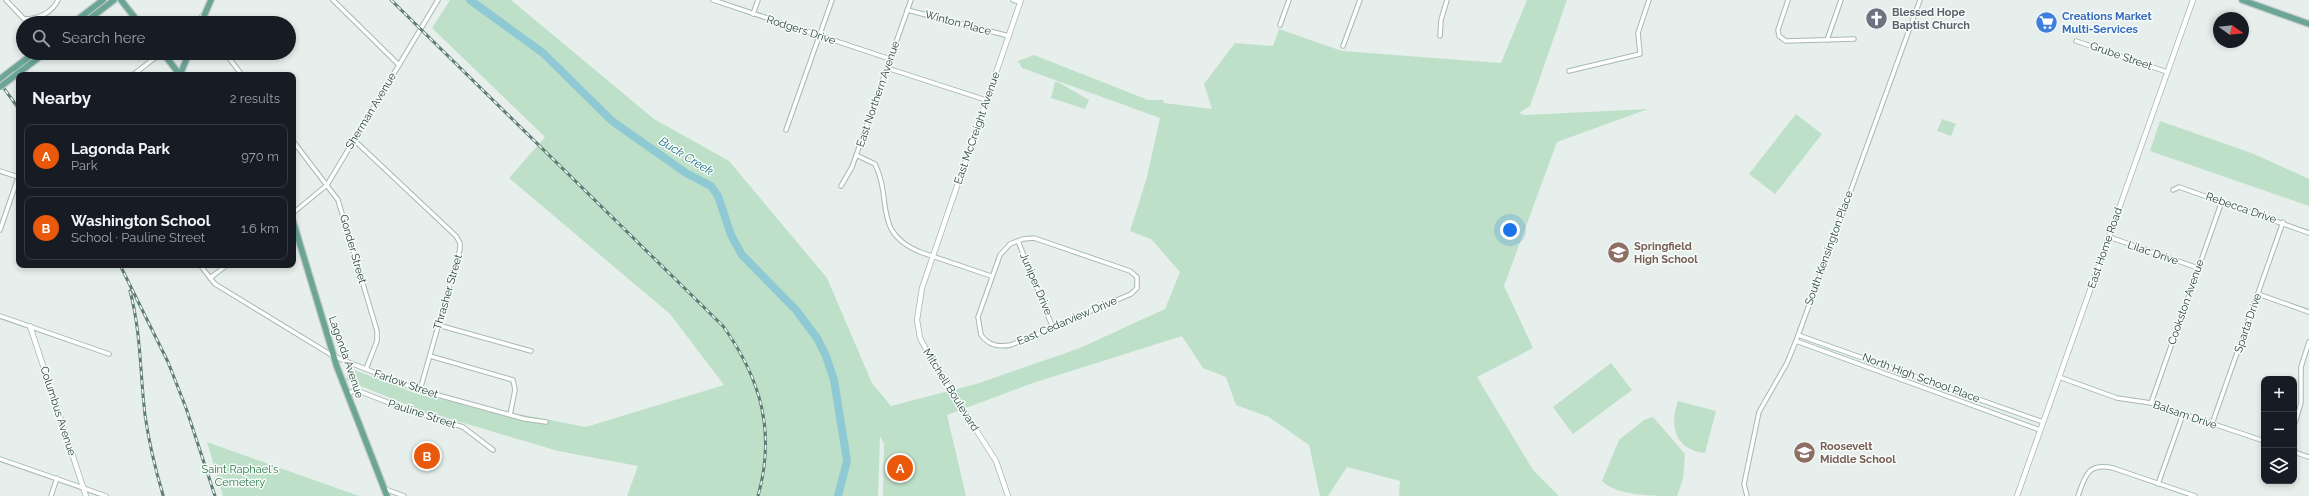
<!DOCTYPE html>
<html lang="en">
<head>
<meta charset="utf-8">
<style>
  :root { --surface:#171b24; --page:#242831; --text:#f1f3f6; --muted:#9ea1a6; --line:#363941; --accent:#ea580c }
  body { margin:0; font-family:Raleway,sans-serif; background:var(--page); color:var(--text) }
  .controls { position:absolute; right:12px; bottom:12px; display:grid; overflow:hidden; border-radius:8px; box-shadow:0 2px 6px #0003 }
  .controls button { width:36px; height:36px; display:grid; place-items:center; padding:0; border:0; border-bottom:1px solid var(--line); background:var(--surface); color:var(--text); font:20px sans-serif }
  .compass { position:absolute; left:2213px; top:12px; width:36px; height:36px; border-radius:50%; background:var(--surface); box-shadow:0 2px 6px #0003; rotate:105deg }
  .you { position:absolute; left:1510px; top:230px; width:14px; height:14px; margin:-10px; border:3px solid #fff; border-radius:50%; background:#1a73e8; box-shadow:0 0 0 6px #1a73e833 }
  .badge { display:grid; place-items:center; width:26px; height:26px; border-radius:50%; background:var(--accent); color:#fff; font-size:13px; font-weight:700 }
  .pin { position:absolute; translate:-50% -50%; border:2px solid #fff; box-shadow:0 1px 4px #0006 }
  .list { margin:0; padding:0; list-style:none }
  h2 { display:flex; justify-content:space-between; align-items:center; height:52px; margin:0; padding:0 16px; font-size:17px }
  h2 small { font-size:13px; font-weight:400; color:var(--muted) }
  .list li { display:grid; grid-template-columns:26px 1fr auto; gap:12px; align-items:center; box-sizing:border-box; height:64px; margin:0 8px 8px; padding:0 8px; border:1px solid var(--line); border-radius:8px }
  .list b { display:block; font-size:15px; white-space:nowrap }
  .list p { margin:0; font-size:13px; white-space:nowrap; color:var(--muted) }
  .list em { font-size:13px; font-style:normal; color:var(--muted) }
  .icon { flex:none; width:22px; height:22px; fill:none; stroke:currentColor; stroke-width:2; stroke-linecap:round; stroke-linejoin:round }
  .map { position:relative; flex:none; width:2309px; height:496px; overflow:hidden }
  .search { position:absolute; background:var(--surface); box-shadow:0 2px 6px #0003; left:16px; top:16px; width:280px; height:44px; display:flex; align-items:center; gap:10px; box-sizing:border-box; padding:0 14px; border-radius:22px; color:var(--muted); font-size:15px }
  .panel { position:absolute; background:var(--surface); box-shadow:0 2px 6px #0003; left:16px; top:72px; width:280px; height:196px; border-radius:8px }
  .map>svg:first-child { display:block }
</style>
</head>
<body>
<div class="map">
<svg width="2309" height="496" viewBox="0 0 2309 496">
  <rect width="100%" height="100%" fill="#e6efeb"/>
  <g fill="#bfe0c8">
    <polygon points="450,0 511,0 654,119 729,161 827,278 872,383 891,406 976,384 1080,348 1165,309 1180,272 1151,239 1130,231 1147,177 1160,118 1022,68 1018,61 1034,55 1148,100 1163,100 1164,103 1212,109 1204,84 1235,43 1273,46 1279,29 1342,51 1501,63 1527,0 1567,0 1530,106 1519,113 1525,115 1648,109 1557,142 1504,286 1533,348 1477,377 1533,470 1559,496 1399,496 1400,481 1347,467 1328,496 1320,496 1309,445 1269,417 1236,405 1226,377 1203,368 1182,336 1033,383 947,415 966,496 883,496 884,444 880,436 878,496 627,496 638,466 558,451 420,410 346,380 349,368 420,395 586,427 724,385 670,314 509,178 545,137 432,28"/>
    <polygon points="1055,82 1058,82 1089,100 1085,109 1051,98"/>
    <polygon points="1796,114 1822,134 1775,194 1749,174"/>
    <polygon points="1942,119 1956,124 1951,136 1937,131"/>
    <polygon points="2160,121 2254,154 2309,179 2309,206 2150,151"/>
    <polygon points="1611,363 1632,390 1573,434 1553,407"/>
    <path d="M1678,401L1716,411L1705,453C1675,450 1669,426 1678,401Z"/>
    <path d="M1653,417L1685,454L1683,479L1677,496C1654,496 1617,496 1602,481L1619,440L1644,420Z"/>
    <polygon points="207,442 359,496 223,496"/>
  </g>
  <g fill="none" stroke-linecap="round" stroke-linejoin="round">
    <polyline stroke="#8ec9d4" stroke-width="8" points="470,0 543,53 612,121 686,173 711,186 718,196 731,235 742,255 796,310 817,338 826,356 834,380 847,461 838,496"/>
    <defs>
      <g id="minor">
        <path d="M6,0L24,19C38,19 52,13 58,0"/>
        <polyline points="333,0 399,65"/>
        <polyline points="713,0 890,59"/>
        <polyline points="1013,0 1020,2"/>
        <polyline points="1788,0 1778,30 1779,36 1786,41 1854,39"/>
        <polyline points="907,10 1009,36"/>
        <polyline points="753,14 758,0"/>
        <polyline points="197,23 202,16"/>
        <polyline points="1280,25 1289,0"/>
        <polyline points="1440,36 1441,20 1447,0"/>
        <polyline points="1827,40 1841,0"/>
        <polyline points="2076,41 2167,72"/>
        <polyline points="1343,46 1360,0"/>
        <polyline points="225,53 242,75"/>
        <polyline points="887,68 986,100"/>
        <polyline points="1569,71 1640,54 1638,33 1649,0"/>
        <polyline points="133,75 161,53"/>
        <polyline points="786,130 832,0"/>
        <polyline points="354,140 456,236 460,243 460,249 420,390"/>
        <polyline points="293,141 338,200 377,331 377,341 366,369"/>
        <path d="M856,155L875,164C893,201 872,232 920,252L991,276"/>
        <polyline points="0,171 18,177"/>
        <polyline points="841,186 852,167 911,0"/>
        <polyline points="2173,190 2179,187 2309,233"/>
        <polyline points="293,213 327,185 438,0"/>
        <polyline points="0,230 19,175"/>
        <polyline points="2109,237 2198,268"/>
        <path d="M1034,238L1130,271L1137,277V288L1131,294L1011,345C999,347 989,346 981,335L978,317L1000,255L1010,244L1023,239Z"/>
        <polyline points="1018,241 1053,328"/>
        <polyline points="200,265 215,284 333,356 416,389 525,419 546,422"/>
        <polyline points="210,278 227,265"/>
        <polyline points="2258,294 2309,312"/>
        <polyline points="0,316 109,354"/>
        <polyline points="438,325 531,351"/>
        <polyline points="1798,335 2043,422"/>
        <polyline points="1796,341 2040,430"/>
        <polyline points="430,356 513,380 515,390 510,415"/>
        <polyline points="2059,377 2117,398 2151,403 2264,441"/>
        <polyline points="347,394 356,390 405,409 463,427 493,450"/>
        <polyline points="2151,403 2222,201"/>
        <polyline points="2212,424 2283,222"/>
        <polyline points="2294,426 2301,403 2301,367 2309,342"/>
        <polyline points="2294,452 2309,457"/>
        <polyline points="0,459 106,496"/>
        <polyline points="2158,484 2183,414"/>
        <polyline points="385,489 404,496"/>
        <polyline points="51,496 57,478"/>
        <polyline points="1747,496 1744,484 1759,412 1787,363 1796,341 1920,0"/>
        <path d="M2078,496C2085,476 2088,462 2113,468L2195,496"/>
      </g>
      <g id="tertiary">
        <polyline points="30,326 86,496"/>
        <polyline points="1008,496 996,461 934,364 920,338 917,320 922,288 1021,0"/>
        <polyline points="2017,496 2193,0"/>
      </g>
      <g id="primary">
        <polyline points="121,0 139,23"/>
        <polyline points="2242,0 2309,24"/>
        <polyline points="73,23 103,0"/>
        <polyline points="84,23 114,0"/>
        <polyline points="201,23 211,0"/>
        <polyline points="163,53 180,75"/>
        <polyline points="17,74 45,53"/>
        <polyline points="180,75 189,53"/>
        <polyline points="0,79 34,53"/>
        <polyline points="293,221 337,367 387,496"/>
      </g>
    </defs>
    <use href="#minor" stroke="#a8b8b2" stroke-width="5.5"/>
    <use href="#tertiary" stroke="#a8b8b2" stroke-width="6"/>
    <use href="#primary" stroke="#c2cac8" stroke-width="8"/>
    <use href="#minor" stroke="#fff" stroke-width="3.5"/>
    <use href="#tertiary" stroke="#fff" stroke-width="4.5"/>
    <use href="#primary" stroke="#6aa596" stroke-width="5.5"/>
    <defs>
      <g id="rail">
        <path d="M391,0L723,326C761,379 776,432 758,496"/>
        <polyline points="0,83 19,109"/>
        <polyline points="120,265 168,362 186,408 215,496"/>
        <path d="M130,291C141,332 140,373 145,415C149,443 155,468 163,495"/>
      </g>
    </defs>
    <use href="#rail" stroke="#5f7d75" stroke-width="3"/>
    <use href="#rail" stroke="#f7fbf9" stroke-width="1.5" stroke-dasharray="4.5" stroke-linecap="butt"/>
    <defs>
      <polyline id="primary-bridge" points="0,87 17,74"/>
    </defs>
    <use href="#primary-bridge" stroke="#c2cac8" stroke-width="8" stroke-linecap="butt"/>
    <use href="#primary-bridge" stroke="#6aa596" stroke-width="5.5"/>
  </g>
  <defs>
    <symbol id="church-disc" viewBox="-11 -11 22 22"><circle r="9.5" fill="#6b7280" stroke="#f7fbf9"/><path d="M-1.2-6h2.4v3.5h3.3v2.4h-3.3V6h-2.4V-.1h-3.3v-2.4h3.3Z" fill="#fff"/></symbol>
    <symbol id="supermarket-disc" viewBox="-11 -11 22 22"><circle r="9.5" fill="#3f7fe0" stroke="#f7fbf9"/><path d="M-6-5.5h2.5l.6 2H6L4.5 2H-2.5L-4.4-4H-6ZM-1.5 3.2a1.3 1.3 0 1 0 .1 0ZM3 3.2a1.3 1.3 0 1 0 .1 0Z" fill="#fff"/></symbol>
    <symbol id="school-disc" viewBox="-11 -11 22 22"><circle r="9.5" fill="#8d6e63" stroke="#f7fbf9"/><path d="M0-5L7-2L0 1L-7-2ZM-4 1L0 2.5L4 1V4Q0 6-4 4Z" fill="#fff"/></symbol>
  </defs>
  <g fill-rule="evenodd">
    <use href="#church-disc" x="1864" y="6" width="25" height="25"/>
    <use href="#supermarket-disc" x="2034" y="10" width="25" height="25"/>
    <use href="#school-disc" x="1606" y="240" width="25" height="25"/>
    <use href="#school-disc" x="1792" y="440" width="25" height="25"/>
  </g>
  <g text-anchor="middle" dominant-baseline="central" stroke-width="3" stroke-linejoin="round" paint-order="stroke">
    <g font-size="11" font-weight="bold" fill="#5b616d" stroke="#f7fbf9" text-anchor="start">
      <text x="1892" y="12">Blessed Hope<tspan x="1892" dy="13">Baptist Church</tspan></text>
    </g>
    <g font-size="11" font-weight="bold" fill="#366cbe" stroke="#f7fbf9" text-anchor="start">
      <text x="2062" y="16">Creations Market<tspan x="2062" dy="13">Multi-Services</tspan></text>
    </g>
    <g font-size="11" fill="#24423a" stroke="#f7fbf9">
      <text transform="translate(958 23) rotate(15)">Winton Place</text>
      <text transform="translate(801 30) rotate(18)">Rodgers Drive</text>
      <text transform="translate(2121 56) rotate(19)">Grube Street</text>
      <text transform="translate(878 94) rotate(-71)">East Northern Avenue</text>
      <text transform="translate(371 111) rotate(-59)">Sherman Avenue</text>
      <text transform="translate(977 128) rotate(-71)">East McCreight Avenue</text>
      <text transform="translate(2241 208) rotate(19)">Rebecca Drive</text>
      <text transform="translate(1829 248) rotate(-70)">South Kensington Place</text>
      <text transform="translate(2105 248) rotate(-71)">East Home Road</text>
      <text transform="translate(353 249) rotate(74)">Gonder Street</text>
      <text transform="translate(2153 253) rotate(19)">Lilac Drive</text>
      <text transform="translate(1036 284) rotate(67)">Juniper Drive</text>
      <text transform="translate(448 292) rotate(-74)">Thrasher Street</text>
      <text transform="translate(2186 302) rotate(-71)">Cookston Avenue</text>
      <text transform="translate(1067 321) rotate(-23)">East Cedarview Drive</text>
      <text transform="translate(2248 323) rotate(-71)">Sparta Drive</text>
      <text transform="translate(346 357) rotate(71)">Lagonda Avenue</text>
      <text transform="translate(1921 378) rotate(20)">North High School Place</text>
      <text transform="translate(406 384) rotate(19)">Farlow Street</text>
      <text transform="translate(951 390) rotate(58)">Mitchell Boulevard</text>
      <text transform="translate(58 411) rotate(72)">Columbus Avenue</text>
      <text transform="translate(422 414) rotate(18)">Pauline Street</text>
      <text transform="translate(2185 415) rotate(19)">Balsam Drive</text>
    </g>
    <g font-size="11" font-weight="bold" fill="#785e54" stroke="#f7fbf9" text-anchor="start">
      <text x="1634" y="246">Springfield<tspan x="1634" dy="13">High School</tspan></text>
      <text x="1820" y="446">Roosevelt<tspan x="1820" dy="13">Middle School</tspan></text>
    </g>
    <g font-size="11" fill="#2d7a4b" stroke="#f7fbf9">
      <text x="240" y="469">Saint Raphael's<tspan x="240" dy="13">Cemetery</tspan></text>
    </g>
    <g font-size="12" font-style="italic" fill="#1c6f80" stroke="#f7fbf9">
      <text transform="translate(686 156) rotate(32)">Buck Creek</text>
    </g>
  </g>
</svg>
<div class="controls">
<button>+</button>
<button>−</button>
<button><svg class="icon" aria-label="layers" viewBox="0 0 24 24"><path d="M12 4l9 5-9 5-9-5zM3 14l9 5 9-5"/></svg></button>
</div>
<svg class="compass" viewBox="-18 -18 36 36"><path d="M0-13l5 13h-10z" fill="#e53935"/><path d="M0 13l5-13h-10z" fill="#9ea1a6"/></svg>
<div class="you"></div>
<div class="pin badge" style="left:900px;top:468px">A</div>
<div class="pin badge" style="left:427px;top:456px">B</div>
<div class="search"><svg class="icon" aria-label="search" viewBox="0 0 24 24"><circle cx="10" cy="10" r="6"/><path d="M15 15l6 6"/></svg>Search here</div>
<section class="panel">
<h2>Nearby<small>2 results</small></h2>
<ul class="list">
<li><span class="badge">A</span><div><b>Lagonda Park</b><p>Park</p></div><em>970 m</em></li>
<li><span class="badge">B</span><div><b>Washington School</b><p>School · Pauline Street</p></div><em>1.6 km</em></li>
</ul>
</section>
</div>
</body>
</html>
